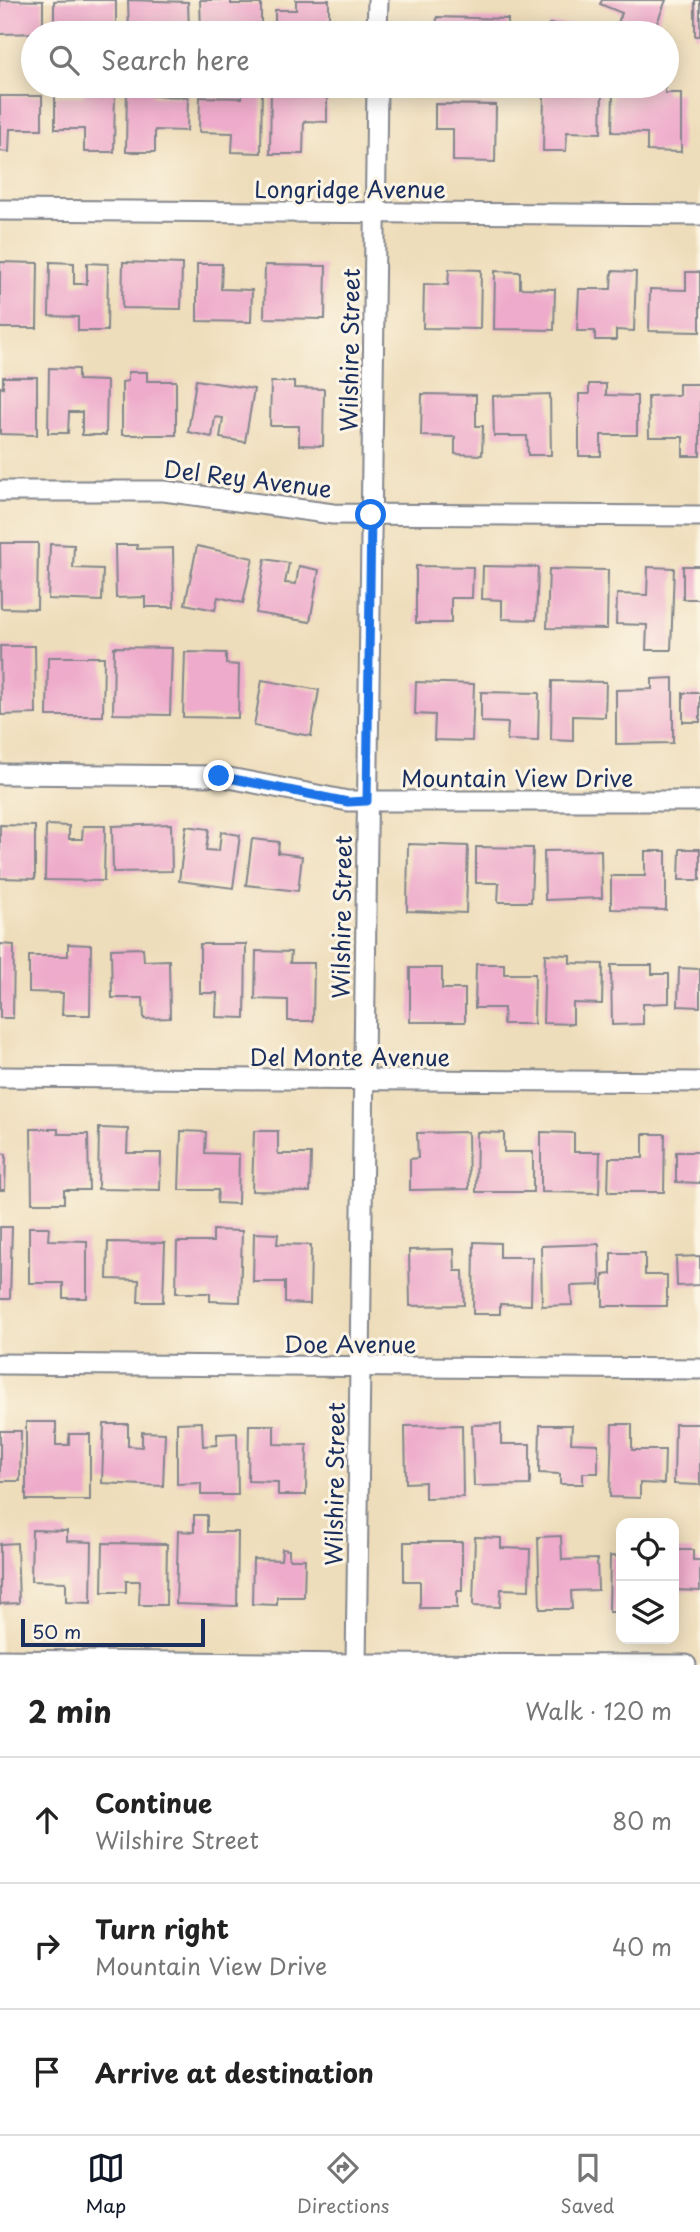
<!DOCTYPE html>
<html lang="en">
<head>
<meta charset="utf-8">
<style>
  :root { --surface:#fff; --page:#f6f6f6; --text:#222; --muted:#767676; --line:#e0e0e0; --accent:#111827 }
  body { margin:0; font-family:"Playpen Sans",sans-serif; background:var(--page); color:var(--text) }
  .controls { position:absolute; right:21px; bottom:21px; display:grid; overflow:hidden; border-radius:14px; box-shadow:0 4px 18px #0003 }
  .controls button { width:63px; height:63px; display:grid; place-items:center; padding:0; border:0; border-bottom:2px solid var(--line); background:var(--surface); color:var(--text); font:35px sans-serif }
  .scale { position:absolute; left:21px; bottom:18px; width:184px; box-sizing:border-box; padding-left:7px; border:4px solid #1b2f5e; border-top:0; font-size:19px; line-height:24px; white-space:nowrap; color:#1b2f5e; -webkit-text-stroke:5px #fcf5e5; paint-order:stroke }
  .stop { position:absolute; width:21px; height:21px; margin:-16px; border:5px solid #1a73e8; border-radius:50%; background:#fff }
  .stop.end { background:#1a73e8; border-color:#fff; box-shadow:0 2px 7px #0008 }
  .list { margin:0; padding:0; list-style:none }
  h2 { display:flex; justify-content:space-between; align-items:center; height:91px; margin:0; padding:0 28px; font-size:30px }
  h2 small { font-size:23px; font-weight:400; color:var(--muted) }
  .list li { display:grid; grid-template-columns:46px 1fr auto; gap:21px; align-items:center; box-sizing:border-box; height:126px; padding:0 28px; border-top:2px solid var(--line) }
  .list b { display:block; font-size:26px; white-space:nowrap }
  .list p { margin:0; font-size:23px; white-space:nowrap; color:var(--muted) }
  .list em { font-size:23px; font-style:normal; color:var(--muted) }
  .icon { flex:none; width:38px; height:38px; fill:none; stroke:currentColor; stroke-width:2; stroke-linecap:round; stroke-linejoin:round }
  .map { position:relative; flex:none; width:700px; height:1665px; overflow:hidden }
  .search { position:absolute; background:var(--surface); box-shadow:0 4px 18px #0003; left:21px; right:21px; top:21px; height:77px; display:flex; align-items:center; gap:18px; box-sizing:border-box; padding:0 24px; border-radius:38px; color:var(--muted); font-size:26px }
  .sheet { height:469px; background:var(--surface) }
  nav { display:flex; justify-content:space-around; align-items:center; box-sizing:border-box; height:98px; border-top:2px solid var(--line); background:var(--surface); font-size:19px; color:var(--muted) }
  nav a { display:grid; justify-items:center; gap:4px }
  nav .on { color:var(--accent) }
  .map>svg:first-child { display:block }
</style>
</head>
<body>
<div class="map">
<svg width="700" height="1665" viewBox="0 0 700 1665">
  <rect width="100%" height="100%" fill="#fcf5e5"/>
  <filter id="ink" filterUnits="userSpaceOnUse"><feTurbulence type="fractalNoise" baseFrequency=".0143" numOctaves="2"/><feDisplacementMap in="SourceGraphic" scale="14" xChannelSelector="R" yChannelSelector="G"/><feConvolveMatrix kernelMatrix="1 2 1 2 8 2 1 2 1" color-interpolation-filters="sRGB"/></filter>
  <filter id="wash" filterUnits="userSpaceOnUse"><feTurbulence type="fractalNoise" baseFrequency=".00686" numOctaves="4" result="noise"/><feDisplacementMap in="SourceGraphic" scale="28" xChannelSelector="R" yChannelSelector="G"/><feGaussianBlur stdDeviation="1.57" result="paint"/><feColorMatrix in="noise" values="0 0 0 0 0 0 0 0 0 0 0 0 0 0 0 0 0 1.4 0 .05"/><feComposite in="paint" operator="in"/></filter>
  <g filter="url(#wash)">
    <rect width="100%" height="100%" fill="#eeddba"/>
    <g id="blocks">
      <g fill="#eeabcb">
        <polygon points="0,0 43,1 43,33 0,34"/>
        <polygon points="85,0 116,0 116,33 54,33 54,1"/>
        <polygon points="128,0 188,2 189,33 129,33"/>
        <polygon points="200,0 231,0 231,4 261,4 261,33 201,33"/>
        <polygon points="296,0 329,0 329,33 275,33 275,10 296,10"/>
        <polygon points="602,0 666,0 653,33 637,33 617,25 622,13 600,4"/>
        <rect x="695" y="0" width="5" height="36"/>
        <polygon points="437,17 508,19 508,33 436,33"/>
        <polygon points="549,24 595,25 594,33 549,33"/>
        <polygon points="85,86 115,86 114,152 84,152 84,129 55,129 55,96 84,96"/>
        <polygon points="127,86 153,86 152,96 188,97 187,131 155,130 155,152 126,152"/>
        <polygon points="242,86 262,86 261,153 232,152 233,133 199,132 200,97 242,98"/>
        <polygon points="645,86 665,86 665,93 681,93 681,152 647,151 647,133 612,132 613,92 645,93"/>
        <polygon points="271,91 327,92 327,122 304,121 303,154 270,154"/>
        <polygon points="544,91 602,92 601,133 567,132 566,151 543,151"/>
        <polygon points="0,96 42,96 42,129 10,129 9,152 0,151"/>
        <polygon points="435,104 496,105 495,162 453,161 453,129 435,129"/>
        <polygon points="0,262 38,263 37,328 0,328"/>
        <polygon points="50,262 74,263 74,284 87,284 87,263 108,264 107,331 78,331 78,317 49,316"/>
        <polygon points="123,262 182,264 181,309 122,308"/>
        <polygon points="197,264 222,264 221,289 252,290 251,322 197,321"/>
        <polygon points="265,265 326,266 325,319 264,318"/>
        <polygon points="449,269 481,270 480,329 423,328 424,284 448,285"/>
        <polygon points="495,271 520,272 520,288 555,289 554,330 494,329"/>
        <polygon points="612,271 636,272 634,331 616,330 616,340 595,340 595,331 577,331 579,289 611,289"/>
        <polygon points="686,272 700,272 700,332 649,331 650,289 686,290"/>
        <polygon points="49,368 78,369 78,380 107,381 106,435 82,435 82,412 69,412 68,433 48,433"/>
        <polygon points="128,372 147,372 147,381 176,381 176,435 122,435 122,382 128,381"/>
        <polygon points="3,377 37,377 37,435 0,434 0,387 3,388"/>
        <polygon points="196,380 254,389 245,442 220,438 223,418 215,417 212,437 188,432"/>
        <polygon points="271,382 294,382 294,388 324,389 323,446 299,445 299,426 270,426"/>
        <polygon points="589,384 606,384 606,395 637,396 637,435 601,435 601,456 579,456 579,394 589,394"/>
        <polygon points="679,384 700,384 700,456 683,456 683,437 649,437 648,396 679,395"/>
        <polygon points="422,394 476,395 476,426 483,426 482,455 455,454 455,437 421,436"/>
        <polygon points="550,394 551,455 528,455 527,436 494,436 493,396"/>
        <polygon points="0,543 38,543 37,609 1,608"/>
        <polygon points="50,544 74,545 73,568 103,569 102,601 48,599"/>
        <polygon points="115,545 137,545 137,549 173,548 174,607 145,607 145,597 116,598"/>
        <polygon points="197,546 253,558 243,603 218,597 215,610 185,604"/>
        <polygon points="265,559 289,563 285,583 296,584 299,566 319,570 310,622 256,613"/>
        <polygon points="416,566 473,567 472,598 451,598 451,623 416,623"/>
        <polygon points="483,566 538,567 536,620 502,619 502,600 482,599"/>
        <rect x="683" y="566" width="17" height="33"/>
        <polygon points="648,567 674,568 671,650 646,650 647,625 616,624 617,594 647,595"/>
        <polygon points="549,569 608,570 607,629 547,628"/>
        <polygon points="0,646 35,646 36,714 1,715"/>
        <polygon points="114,647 172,648 170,715 113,714"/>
        <polygon points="185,652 226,653 226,664 239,665 238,718 183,717"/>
        <polygon points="48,657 104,657 103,716 47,716"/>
        <polygon points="673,678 673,743 616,744 616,690 652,689 652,679"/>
        <polygon points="262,680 319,690 311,736 254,726"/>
        <polygon points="552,681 606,682 605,717 573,716 573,741 551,740"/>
        <polygon points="416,682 474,684 472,741 434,740 435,715 415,714"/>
        <polygon points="481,692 539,693 538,741 507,740 508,723 481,722"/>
        <rect x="683" y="693" width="17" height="29"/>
        <polygon points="171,824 172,871 113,872 112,826"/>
        <polygon points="0,825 35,826 35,879 0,878"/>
        <polygon points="46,825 69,826 69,839 82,839 83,826 105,826 104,881 45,880"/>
        <polygon points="186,826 209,829 206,850 219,851 221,832 240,835 233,888 179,881"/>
        <polygon points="252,839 279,842 278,853 302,856 298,891 246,885"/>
        <polygon points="408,844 468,846 466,913 407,911"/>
        <polygon points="476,847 533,848 531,902 498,902 499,883 476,883"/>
        <polygon points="680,849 700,849 700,880 679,880"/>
        <polygon points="601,850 602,898 545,900 544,851"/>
        <polygon points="645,851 666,851 666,910 611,909 611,876 645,876"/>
        <polygon points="0,944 14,945 13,1018 0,1018"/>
        <polygon points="68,944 91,945 90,1015 62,1015 63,993 29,992 29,956 68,956"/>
        <polygon points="200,944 246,944 245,1018 216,1017 217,993 200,993"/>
        <polygon points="143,948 144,961 169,960 170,1018 144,1019 143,998 112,998 111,949"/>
        <polygon points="256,951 291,952 290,963 314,963 313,1021 288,1021 288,1000 255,999"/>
        <polygon points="545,954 570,955 570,963 603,964 602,1004 573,1003 573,1024 543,1023"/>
        <polygon points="476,964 504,964 504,974 535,974 534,1024 503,1024 504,1008 475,1008"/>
        <polygon points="611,965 652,965 652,974 669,974 669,1003 643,1004 643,1024 612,1025"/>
        <polygon points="410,968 442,968 442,989 465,989 465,1022 410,1022"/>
        <polygon points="679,968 700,969 700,1007 678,1006"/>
        <polygon points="99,1128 128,1129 127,1153 161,1153 160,1190 98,1189"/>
        <polygon points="31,1129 58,1129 58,1134 88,1134 89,1190 64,1190 64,1203 32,1203"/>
        <polygon points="181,1131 206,1132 205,1153 239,1154 238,1204 217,1203 218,1190 179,1190"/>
        <polygon points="254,1131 278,1131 278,1154 311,1154 310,1192 252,1191"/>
        <polygon points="468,1132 469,1189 410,1190 410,1159 418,1158 417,1133"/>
        <polygon points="477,1132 504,1133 504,1152 533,1152 533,1192 476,1192"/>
        <polygon points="541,1132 574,1133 574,1152 600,1152 599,1193 541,1192"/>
        <polygon points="643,1134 665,1134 664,1192 608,1192 609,1158 643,1158"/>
        <polygon points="676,1152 700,1152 700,1183 676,1182"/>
        <polygon points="0,1153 6,1154 5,1190 0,1190"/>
        <polygon points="0,1227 12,1227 10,1299 0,1299"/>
        <polygon points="29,1227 49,1227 48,1240 87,1241 87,1298 63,1298 63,1283 29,1283"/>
        <polygon points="213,1230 242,1231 240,1302 210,1301 210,1293 176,1293 177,1242 213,1242"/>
        <polygon points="254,1233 278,1234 277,1244 311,1245 310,1304 285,1303 285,1282 253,1282"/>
        <polygon points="108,1242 165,1243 163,1302 138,1302 139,1280 107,1279"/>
        <polygon points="474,1242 500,1243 500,1257 532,1257 531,1305 500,1304 500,1314 473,1314"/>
        <polygon points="599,1244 600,1285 571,1286 572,1305 542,1306 541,1246"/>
        <polygon points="454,1249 455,1271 463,1271 464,1305 410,1306 409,1250"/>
        <polygon points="611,1253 645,1253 645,1275 667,1275 667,1306 603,1306 603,1275 611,1274"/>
        <polygon points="700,1256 700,1285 677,1286 676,1257"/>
        <polygon points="26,1422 56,1422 56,1445 69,1445 69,1434 90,1434 90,1500 26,1500"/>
        <polygon points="202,1422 203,1446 217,1445 217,1434 237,1433 238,1495 201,1495 201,1483 177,1484 177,1423"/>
        <polygon points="104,1424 128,1424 128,1446 142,1447 142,1432 165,1433 163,1486 102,1483"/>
        <polygon points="501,1424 501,1444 530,1444 530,1485 474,1486 472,1425"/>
        <polygon points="612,1424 632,1424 632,1450 665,1450 664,1484 640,1483 640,1498 610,1497"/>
        <polygon points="675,1424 700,1424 700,1485 674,1484"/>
        <polygon points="249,1425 274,1425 274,1444 307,1445 306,1495 278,1495 278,1482 248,1481"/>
        <polygon points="462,1425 463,1497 425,1498 425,1482 406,1483 405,1426"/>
        <polygon points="540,1425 572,1425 571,1443 598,1444 598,1473 583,1473 583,1484 560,1484 560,1474 539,1473"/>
        <polygon points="0,1431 21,1431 20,1481 0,1481"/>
        <polygon points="194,1515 207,1515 207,1532 238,1532 237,1606 176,1604 178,1531 194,1532"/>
        <polygon points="32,1530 67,1531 67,1541 92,1542 91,1603 66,1602 66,1582 31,1581"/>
        <polygon points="561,1536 562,1560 597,1559 598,1590 571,1591 572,1609 540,1609 538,1537"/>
        <polygon points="475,1537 501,1538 501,1548 530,1549 529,1590 501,1589 500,1607 473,1606"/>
        <polygon points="404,1542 462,1542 462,1591 457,1591 457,1608 420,1608 420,1581 404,1581"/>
        <polygon points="17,1543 19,1603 0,1604 0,1544"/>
        <polygon points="103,1543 167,1544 166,1605 139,1605 140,1581 126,1581 126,1592 102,1592"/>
        <polygon points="282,1549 289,1550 289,1559 305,1559 304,1597 277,1597 277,1605 252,1604 253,1559 281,1560"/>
        <polygon points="674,1550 693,1550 693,1560 700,1560 700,1591 674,1590"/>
        <polygon points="610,1556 621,1557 621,1612 609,1612"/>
      </g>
    </g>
  </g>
  <g filter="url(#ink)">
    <use href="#blocks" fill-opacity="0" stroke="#84868c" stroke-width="2"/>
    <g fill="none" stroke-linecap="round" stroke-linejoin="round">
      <defs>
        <g id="street">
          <polyline points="377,33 378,0"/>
          <polyline points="0,210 700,215"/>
          <polyline points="0,491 164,491 333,514 700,516"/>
          <polyline points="0,774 219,776 348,801 700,801"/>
          <polyline points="0,1077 700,1082"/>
          <polyline points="0,1364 700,1369"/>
          <polyline points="0,1660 356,1664 686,1665"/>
          <polyline points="356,1665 377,86"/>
        </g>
      </defs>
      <use href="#street" stroke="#84868c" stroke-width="23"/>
      <use href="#street" stroke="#fff" stroke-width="19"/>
    </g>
  </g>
  <g fill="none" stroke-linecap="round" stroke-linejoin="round" filter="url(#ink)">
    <polyline stroke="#1a73e8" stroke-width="9" points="219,776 348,802 367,801 371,515"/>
  </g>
  <g text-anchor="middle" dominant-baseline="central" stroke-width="6" stroke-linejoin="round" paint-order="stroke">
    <g font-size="23" fill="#1b2f5e" stroke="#fcf5e5">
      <text x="350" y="188">Longridge Avenue</text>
      <text transform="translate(349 350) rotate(-89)">Wilshire Street</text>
      <text transform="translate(248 478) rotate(7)">Del Rey Avenue</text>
      <text x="517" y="777">Mountain View Drive</text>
      <text transform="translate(341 917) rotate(-89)">Wilshire Street</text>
      <text x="350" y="1056">Del Monte Avenue</text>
      <text x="350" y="1343">Doe Avenue</text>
      <text transform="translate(334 1484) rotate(-89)">Wilshire Street</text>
    </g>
  </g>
</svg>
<div class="controls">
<button><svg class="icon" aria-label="locate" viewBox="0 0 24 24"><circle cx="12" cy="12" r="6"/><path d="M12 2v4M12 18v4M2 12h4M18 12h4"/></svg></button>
<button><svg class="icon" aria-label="layers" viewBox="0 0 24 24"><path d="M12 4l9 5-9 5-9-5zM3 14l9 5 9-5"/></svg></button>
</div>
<div class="scale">50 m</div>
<div class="stop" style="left:371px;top:515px"></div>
<div class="stop end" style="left:219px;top:776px"></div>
<div class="search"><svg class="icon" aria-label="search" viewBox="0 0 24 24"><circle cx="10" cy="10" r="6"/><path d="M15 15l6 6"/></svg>Search here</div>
</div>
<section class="sheet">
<h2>2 min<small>Walk · 120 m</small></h2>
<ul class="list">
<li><svg class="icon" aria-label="ahead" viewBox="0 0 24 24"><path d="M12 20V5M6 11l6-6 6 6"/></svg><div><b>Continue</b><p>Wilshire Street</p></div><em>80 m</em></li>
<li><svg class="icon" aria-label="right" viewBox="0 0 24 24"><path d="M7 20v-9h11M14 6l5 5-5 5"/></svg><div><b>Turn right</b><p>Mountain View Drive</p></div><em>40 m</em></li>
<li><svg class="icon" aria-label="arrive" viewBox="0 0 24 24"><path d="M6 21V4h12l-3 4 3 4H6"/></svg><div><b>Arrive at destination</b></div></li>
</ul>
</section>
<nav>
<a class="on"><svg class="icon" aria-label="map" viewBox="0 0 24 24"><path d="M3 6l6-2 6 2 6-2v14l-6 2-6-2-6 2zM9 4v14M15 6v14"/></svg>Map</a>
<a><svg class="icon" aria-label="directions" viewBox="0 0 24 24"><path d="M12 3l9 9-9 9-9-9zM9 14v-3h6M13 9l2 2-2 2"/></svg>Directions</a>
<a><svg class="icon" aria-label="saved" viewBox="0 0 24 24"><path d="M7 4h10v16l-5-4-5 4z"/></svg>Saved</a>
</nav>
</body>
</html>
